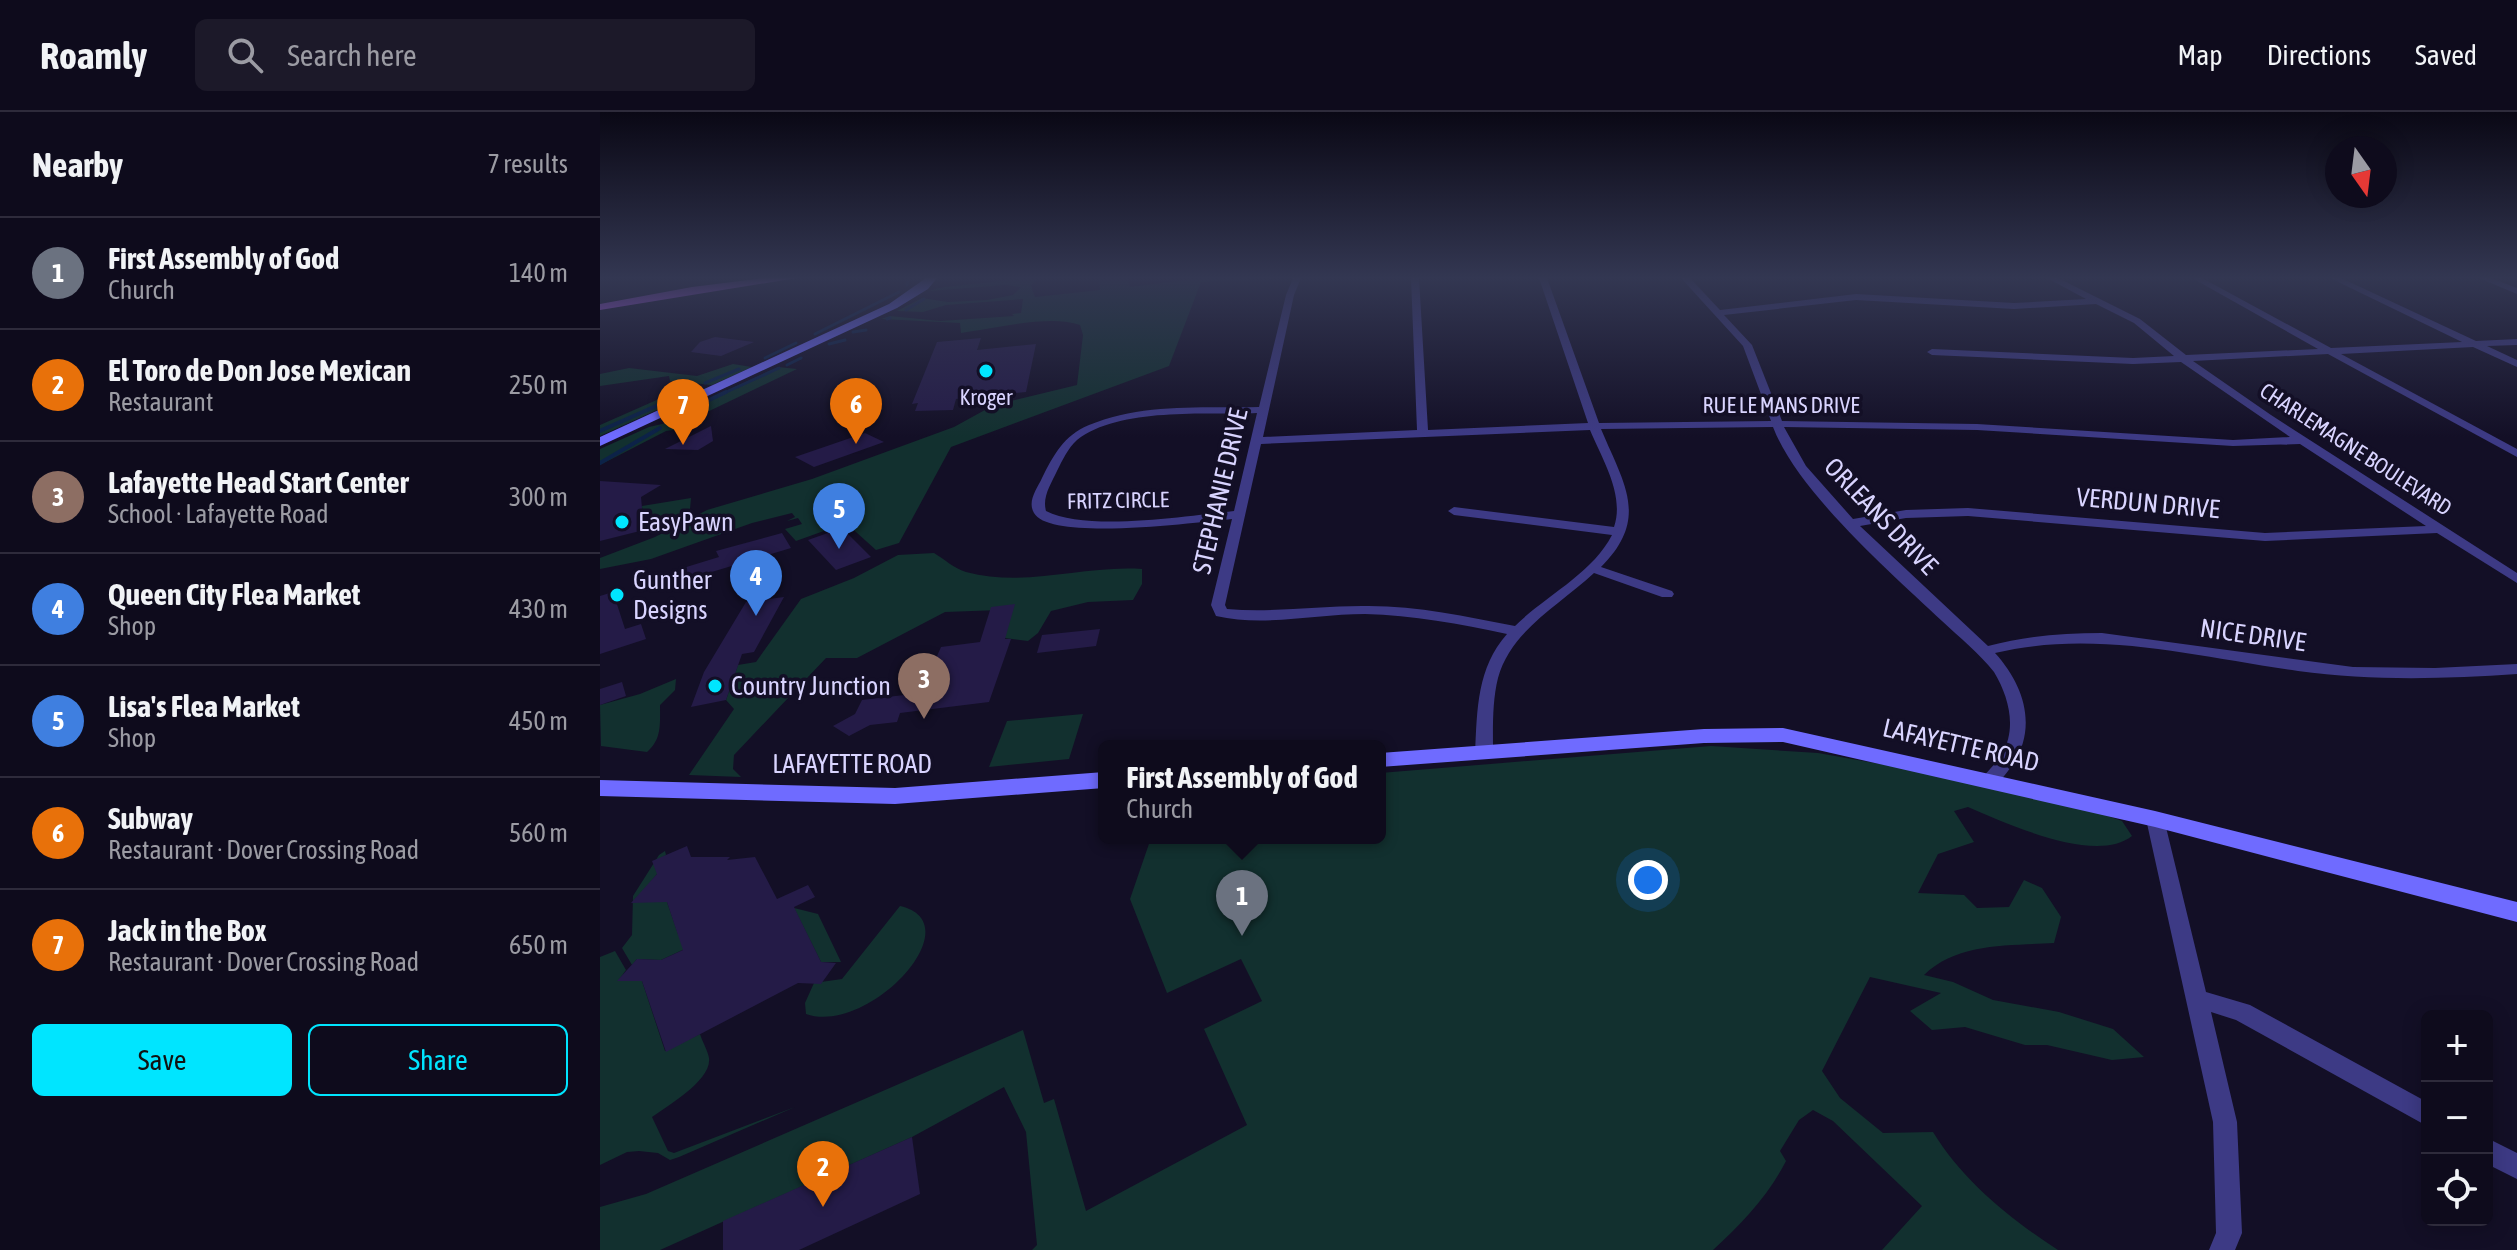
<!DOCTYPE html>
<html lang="en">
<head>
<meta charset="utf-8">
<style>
  :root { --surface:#0e0b1c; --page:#1c1929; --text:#f1f3f6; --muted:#9b9ba3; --line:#2e2b3b; --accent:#00e5ff }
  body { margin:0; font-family:"Asap Condensed",sans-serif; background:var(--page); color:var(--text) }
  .controls { position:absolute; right:24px; bottom:24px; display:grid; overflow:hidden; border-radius:12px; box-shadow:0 4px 20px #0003 }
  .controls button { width:72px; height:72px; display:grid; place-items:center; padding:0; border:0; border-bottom:2px solid var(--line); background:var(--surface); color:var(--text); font:40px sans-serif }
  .compass { position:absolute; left:1725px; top:24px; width:72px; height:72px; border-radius:50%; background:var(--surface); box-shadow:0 4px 20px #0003; rotate:166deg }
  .you { position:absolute; left:1048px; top:768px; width:28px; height:28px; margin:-20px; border:6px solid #fff; border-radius:50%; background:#1a73e8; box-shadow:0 0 0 12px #1a73e833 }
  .badge { display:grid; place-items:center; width:52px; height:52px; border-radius:50%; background:var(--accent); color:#fff; font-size:26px; font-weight:700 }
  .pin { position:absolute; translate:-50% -66px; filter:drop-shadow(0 2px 4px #0008) }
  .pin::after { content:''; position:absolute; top:42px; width:28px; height:24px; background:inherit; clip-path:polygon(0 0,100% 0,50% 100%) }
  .popup { position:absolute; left:498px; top:628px; width:288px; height:104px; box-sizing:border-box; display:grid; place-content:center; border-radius:12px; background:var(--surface); filter:drop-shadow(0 2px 6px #0005); font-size:26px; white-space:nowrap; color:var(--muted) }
  .popup b { font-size:30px; color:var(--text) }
  .popup::after { content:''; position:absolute; left:50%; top:100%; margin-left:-16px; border:16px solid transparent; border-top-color:var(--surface) }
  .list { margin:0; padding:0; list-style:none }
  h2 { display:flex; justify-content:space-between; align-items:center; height:104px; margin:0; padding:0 32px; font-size:34px }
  h2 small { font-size:26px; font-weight:400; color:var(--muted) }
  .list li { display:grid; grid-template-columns:52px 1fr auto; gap:24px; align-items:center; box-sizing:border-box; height:112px; padding:0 32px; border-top:2px solid var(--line) }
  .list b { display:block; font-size:30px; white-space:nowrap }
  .list p { margin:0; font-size:26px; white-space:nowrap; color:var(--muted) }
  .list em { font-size:26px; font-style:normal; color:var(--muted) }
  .actions { display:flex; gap:16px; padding:24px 32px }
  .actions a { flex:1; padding:18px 0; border:2px solid var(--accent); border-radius:12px; text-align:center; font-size:28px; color:var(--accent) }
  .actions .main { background:var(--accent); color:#111 }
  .icon { flex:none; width:44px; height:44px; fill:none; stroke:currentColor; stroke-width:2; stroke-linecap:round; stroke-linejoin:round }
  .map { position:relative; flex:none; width:1917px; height:1138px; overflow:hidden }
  header { display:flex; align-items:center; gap:48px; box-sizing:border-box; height:112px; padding:0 40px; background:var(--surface); border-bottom:2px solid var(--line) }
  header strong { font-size:38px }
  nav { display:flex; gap:44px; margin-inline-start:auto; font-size:28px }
  .search { width:560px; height:72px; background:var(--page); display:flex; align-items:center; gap:20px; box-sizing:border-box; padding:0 28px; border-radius:12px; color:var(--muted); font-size:30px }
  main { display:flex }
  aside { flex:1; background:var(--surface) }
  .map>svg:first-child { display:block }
</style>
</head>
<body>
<header>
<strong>Roamly</strong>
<div class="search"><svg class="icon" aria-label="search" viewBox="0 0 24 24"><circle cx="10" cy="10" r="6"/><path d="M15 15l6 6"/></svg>Search here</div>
<nav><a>Map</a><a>Directions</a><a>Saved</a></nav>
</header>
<main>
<aside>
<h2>Nearby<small>7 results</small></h2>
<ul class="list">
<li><span class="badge" style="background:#6b7280">1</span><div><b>First Assembly of God</b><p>Church</p></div><em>140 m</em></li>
<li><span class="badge" style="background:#e8710a">2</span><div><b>El Toro de Don Jose Mexican</b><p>Restaurant</p></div><em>250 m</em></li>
<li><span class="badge" style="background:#8d6e63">3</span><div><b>Lafayette Head Start Center</b><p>School · Lafayette Road</p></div><em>300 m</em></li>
<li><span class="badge" style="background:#3f7fe0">4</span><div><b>Queen City Flea Market</b><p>Shop</p></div><em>430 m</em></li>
<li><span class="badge" style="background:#3f7fe0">5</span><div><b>Lisa's Flea Market</b><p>Shop</p></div><em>450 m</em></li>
<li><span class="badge" style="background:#e8710a">6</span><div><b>Subway</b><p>Restaurant · Dover Crossing Road</p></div><em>560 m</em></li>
<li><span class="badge" style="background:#e8710a">7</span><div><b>Jack in the Box</b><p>Restaurant · Dover Crossing Road</p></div><em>650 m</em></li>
</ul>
<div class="actions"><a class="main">Save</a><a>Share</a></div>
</aside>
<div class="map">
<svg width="1917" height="1138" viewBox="0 0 1917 1138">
  <rect width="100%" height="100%" fill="#130f26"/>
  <g fill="#12302f">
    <path d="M410,166H437L431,174L435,185L500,178L499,166H528L530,175L601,166H673L601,170L569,254L351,335L299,431L276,438L246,411L196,429L185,417L202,412L198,406L187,409L195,405L192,401L152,411L51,447L0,457V446L55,425L107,398L212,367L354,315L394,293L477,273L483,223L480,213C450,202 393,217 361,221L360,211L281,207L290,204L340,209L414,204L412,202L421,201L423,187L346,193L323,200L297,199L322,186L348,190L387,188L413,183L421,175L405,173L330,179C343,172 391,173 410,166Z"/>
    <polygon points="133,252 152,255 112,273 70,269 69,264 0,274 0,262 29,256 97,264"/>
    <polygon points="178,255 197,257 103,302 85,302 84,298"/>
    <polygon points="74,278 96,280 0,324 0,313 68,283 65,282"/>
    <polygon points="75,309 85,310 86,313 81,317 66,319 0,353 0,337 49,315"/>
    <polygon points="91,386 90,397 59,414 58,410 44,416 42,394"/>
    <path d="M334,441C344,447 355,457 366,460C427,476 482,453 542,457V472L533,488L488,490L451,499L438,521L428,529L397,525L400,498L345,500L257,546H226L134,643L133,657L141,665L89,663L134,597L126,588L138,553L156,550L201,487L254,466L298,443Z"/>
    <path d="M76,567L75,578L60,593C60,612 62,627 47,640L1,634L0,593L40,582Z"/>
    <polygon points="483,602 469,647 389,655 407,609"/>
    <path d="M1111,634L1218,641L1297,655L1485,696L1522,709L1532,724C1495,753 1406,711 1368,695L1354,699L1374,730L1338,742L1318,781L1364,783L1377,796L1409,795L1424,768L1442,776L1461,805L1454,831C1410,834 1358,830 1324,863L1353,870L1393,888L1459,900L1513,917L1544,945L1512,948L1447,933H1425L1365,915L1332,918L1310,899L1341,881L1270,865L1222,959L1240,986L1283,1021L1333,1020C1363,1069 1410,1107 1458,1138H1282L1322,1094L1233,1009L1213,998L1199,1008L1180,1039L1186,1049C1168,1084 1142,1111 1113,1138H432L437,1133L426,1020L404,975L312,1025L60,1138H0V1095L46,1082L423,918L444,991L454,987L486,1099L647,1013L604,917L662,889L641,847L567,881L530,787L551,726H780V661Z"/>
    <polygon points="65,739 66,743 58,748 57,762 34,790 67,790 78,822 147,808 61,848 37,847 32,853 22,836 32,823 33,784 59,743"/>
    <path d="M300,794C374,811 269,924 206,902L205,891L214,871L242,867Z"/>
    <polygon points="194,796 218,802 241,850 221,850"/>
    <path d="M15,839L26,858L18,869H42L65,939L100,922C102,929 108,939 109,946C112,968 67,994 52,1005L68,1039L74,1041L195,995L79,1045L70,1048L58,1041L39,1039L27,1040L0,1053V845Z"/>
  </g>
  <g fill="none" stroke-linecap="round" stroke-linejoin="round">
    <g stroke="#0c2248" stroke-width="3">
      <polyline points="307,173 309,166"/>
      <polyline points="306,198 324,187"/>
      <polyline points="287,207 290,206"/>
      <polyline points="253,220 266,218"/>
      <polyline points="215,222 299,180"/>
      <polyline points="229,232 245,228"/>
      <polyline points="165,246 196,231"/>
      <polyline points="187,253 201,246"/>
      <polyline points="105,271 139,257"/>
      <polyline points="122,282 179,256"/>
    </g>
    <g stroke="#0c2248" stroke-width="4">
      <polyline points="90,297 126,280"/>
      <polyline points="0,319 81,283"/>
      <polyline points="0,351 60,316"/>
    </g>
  </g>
  <g fill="#241b47">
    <polygon points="115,225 154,230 121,244 91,240 100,230"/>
    <polygon points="381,226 377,238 436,232 426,280 356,287 353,298 315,299 318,291 312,292 337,230"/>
    <polygon points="111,314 113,329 98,338 65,337"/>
    <polygon points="265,321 284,330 214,355 195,345"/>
    <polygon points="0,369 61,373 41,385 44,418 0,429"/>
    <polygon points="242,416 271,445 236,458 208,428"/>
    <polygon points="182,421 191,436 75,471 70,460 119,445 116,439"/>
    <polygon points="13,480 25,517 41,512 46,527 0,542 0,484"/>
    <polygon points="184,485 154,540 142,542 126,588 91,595 104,560 146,490"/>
    <polygon points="415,492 405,527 411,527 389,590 300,601 297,610 270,613 249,624 233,614 255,602 262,588 321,581 341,535 380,530 391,495"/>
    <polygon points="500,517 496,534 437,541 442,523"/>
    <polygon points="22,570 26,584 0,593 0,577"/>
    <polygon points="87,734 91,745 130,745 127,748 155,745 177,787 208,773 215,785 194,795 221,850 236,851 221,872 198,871 66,940 42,869 17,869 37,847 61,848 83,838 67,790 31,791 57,762 52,749"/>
    <polygon points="312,1025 320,1082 199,1138 123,1138 123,1109"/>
  </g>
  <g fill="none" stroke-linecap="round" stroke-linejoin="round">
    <g fill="#3d3a85" fill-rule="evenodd">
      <path d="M693,166H701L694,183L663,325L817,318L811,166H819L828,318L988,311L939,166H947L999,311L1171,309L1143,234L1081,166H1090L1120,198L1256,182L1414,191L1486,187L1447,166H1458L1540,207L1586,243L1718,237L1592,166H1602L1731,236L1862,230L1730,166H1741L1876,229L1917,227V233L1887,234L1917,248V255L1873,235L1741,242L1917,337V345L1728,242L1593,249L1671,303L1917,461V471L1837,421L1665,429L1368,404L1306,406L1260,414L1388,534C1426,524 1462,521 1502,521L1753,555L1835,556L1917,552V562C1844,567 1771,569 1698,559C1596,545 1497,517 1395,541C1426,575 1439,620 1408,659C1401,668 1396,676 1384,672L1381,668C1387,659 1396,652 1402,642C1417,616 1409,585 1394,560C1379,541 1360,526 1342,509C1291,461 1197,379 1173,315L1001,317C1024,372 1050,406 1001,455L1072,479L1074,482L1072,485H1062L994,461C960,493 911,518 898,566C892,590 893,616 893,641L890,645H878L875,641C877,597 877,556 907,522C860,512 813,503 765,502C716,502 664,515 616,504L611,493L632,407C599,410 450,430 434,401C427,389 437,377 442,366C453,344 464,323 489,313C541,291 603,296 659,295L686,183ZM1256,188L1414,197L1496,192L1534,211L1574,244L1533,246L1332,237L1327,240L1332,243L1533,252L1581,250L1690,325L1633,328L1377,312L1182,309L1152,233L1124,203ZM657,301L634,399C586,404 487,420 446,399C442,385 451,372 457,359C462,349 468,336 477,328C519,295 606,303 657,301ZM1184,315L1377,318L1633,334L1700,332L1826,414L1665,421L1368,396L1306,398L1253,407L1206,354ZM990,318C1002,347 1025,383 1014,415L854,395L848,399L854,403L1012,423C992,462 945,484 915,514C864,504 814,493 762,494C717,494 672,501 627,497L625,493L661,332Z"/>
      <polygon points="1879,166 1891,166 1917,176 1917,182"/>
      <polygon points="1555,700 1562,702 1564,707 1606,880 1650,893 1827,990 1827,1014 1636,908 1611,900 1637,1010 1642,1121 1635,1138 1609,1138 1616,1121 1613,1010 1546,707 1548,702"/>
      <polygon points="1887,1026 1917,1041 1917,1067 1887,1052"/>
    </g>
    <g fill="#6f6bff" fill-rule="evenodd">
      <polygon points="326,166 337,166 328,177 297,196 0,334 0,325 289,192"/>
      <polygon points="1183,616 1555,699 1917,790 1917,810 1555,715 1183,630 1104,631 780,655 780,641 1104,617"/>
      <polygon points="504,660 504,676 295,692 0,684 0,668 295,676"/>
    </g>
    <polygon fill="#c25bff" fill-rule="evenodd" points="165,166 197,166 0,198 0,192 92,175"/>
  </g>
  <linearGradient id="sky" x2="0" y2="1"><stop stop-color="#0a0815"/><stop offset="0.51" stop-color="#333752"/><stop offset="1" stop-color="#333752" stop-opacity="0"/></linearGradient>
  <rect width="1917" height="325" fill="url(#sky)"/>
  <g fill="#00e5ff" stroke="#130f26" stroke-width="3">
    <circle cx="386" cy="259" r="8"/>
    <circle cx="22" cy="410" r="8"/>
    <circle cx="17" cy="483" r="8"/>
    <circle cx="115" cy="574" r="8"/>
  </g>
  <g text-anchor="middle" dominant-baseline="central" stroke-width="7" stroke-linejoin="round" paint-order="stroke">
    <g font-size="22" fill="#d9d4ff" stroke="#130f26">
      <text x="386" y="285">Kroger</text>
    </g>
    <g font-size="22" fill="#d9d4ff" stroke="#130f26">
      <text x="1181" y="293">RUE LE MANS DRIVE</text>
      <text transform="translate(1756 337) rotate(33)">CHARLEMAGNE BOULEVARD</text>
      <text transform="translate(518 388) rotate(-1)">FRITZ CIRCLE</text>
    </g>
    <g font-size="26" fill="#d9d4ff" stroke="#130f26">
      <text transform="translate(620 379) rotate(-77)">STEPHANIE DRIVE</text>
      <text transform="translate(1548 391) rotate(5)">VERDUN DRIVE</text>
      <text transform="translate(1281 404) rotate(46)">ORLEANS DRIVE</text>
      <text transform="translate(1653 523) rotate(8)">NICE DRIVE</text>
      <text transform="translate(1361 633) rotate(13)">LAFAYETTE ROAD</text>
      <text x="252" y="652">LAFAYETTE ROAD</text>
    </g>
    <g font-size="26" fill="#d9d4ff" stroke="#130f26" text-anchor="start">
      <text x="38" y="410">EasyPawn</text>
      <text x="33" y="468">Gunther<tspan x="33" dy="30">Designs</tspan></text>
      <text x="131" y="574">Country Junction</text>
    </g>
  </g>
</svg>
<div class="controls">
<button>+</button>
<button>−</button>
<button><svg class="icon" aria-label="locate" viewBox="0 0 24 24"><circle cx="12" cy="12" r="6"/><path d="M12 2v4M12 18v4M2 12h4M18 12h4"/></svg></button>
</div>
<svg class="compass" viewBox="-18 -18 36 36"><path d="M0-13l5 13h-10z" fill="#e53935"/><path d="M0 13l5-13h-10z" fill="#9b9ba3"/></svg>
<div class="you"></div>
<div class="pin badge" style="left:642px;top:824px;background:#6b7280">1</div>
<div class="popup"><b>First Assembly of God</b>Church</div>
<div class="pin badge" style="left:223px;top:1095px;background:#e8710a">2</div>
<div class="pin badge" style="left:324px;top:607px;background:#8d6e63">3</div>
<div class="pin badge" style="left:156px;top:504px;background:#3f7fe0">4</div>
<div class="pin badge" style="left:239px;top:437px;background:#3f7fe0">5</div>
<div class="pin badge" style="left:256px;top:332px;background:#e8710a">6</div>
<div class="pin badge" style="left:83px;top:333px;background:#e8710a">7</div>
</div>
</main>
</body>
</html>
